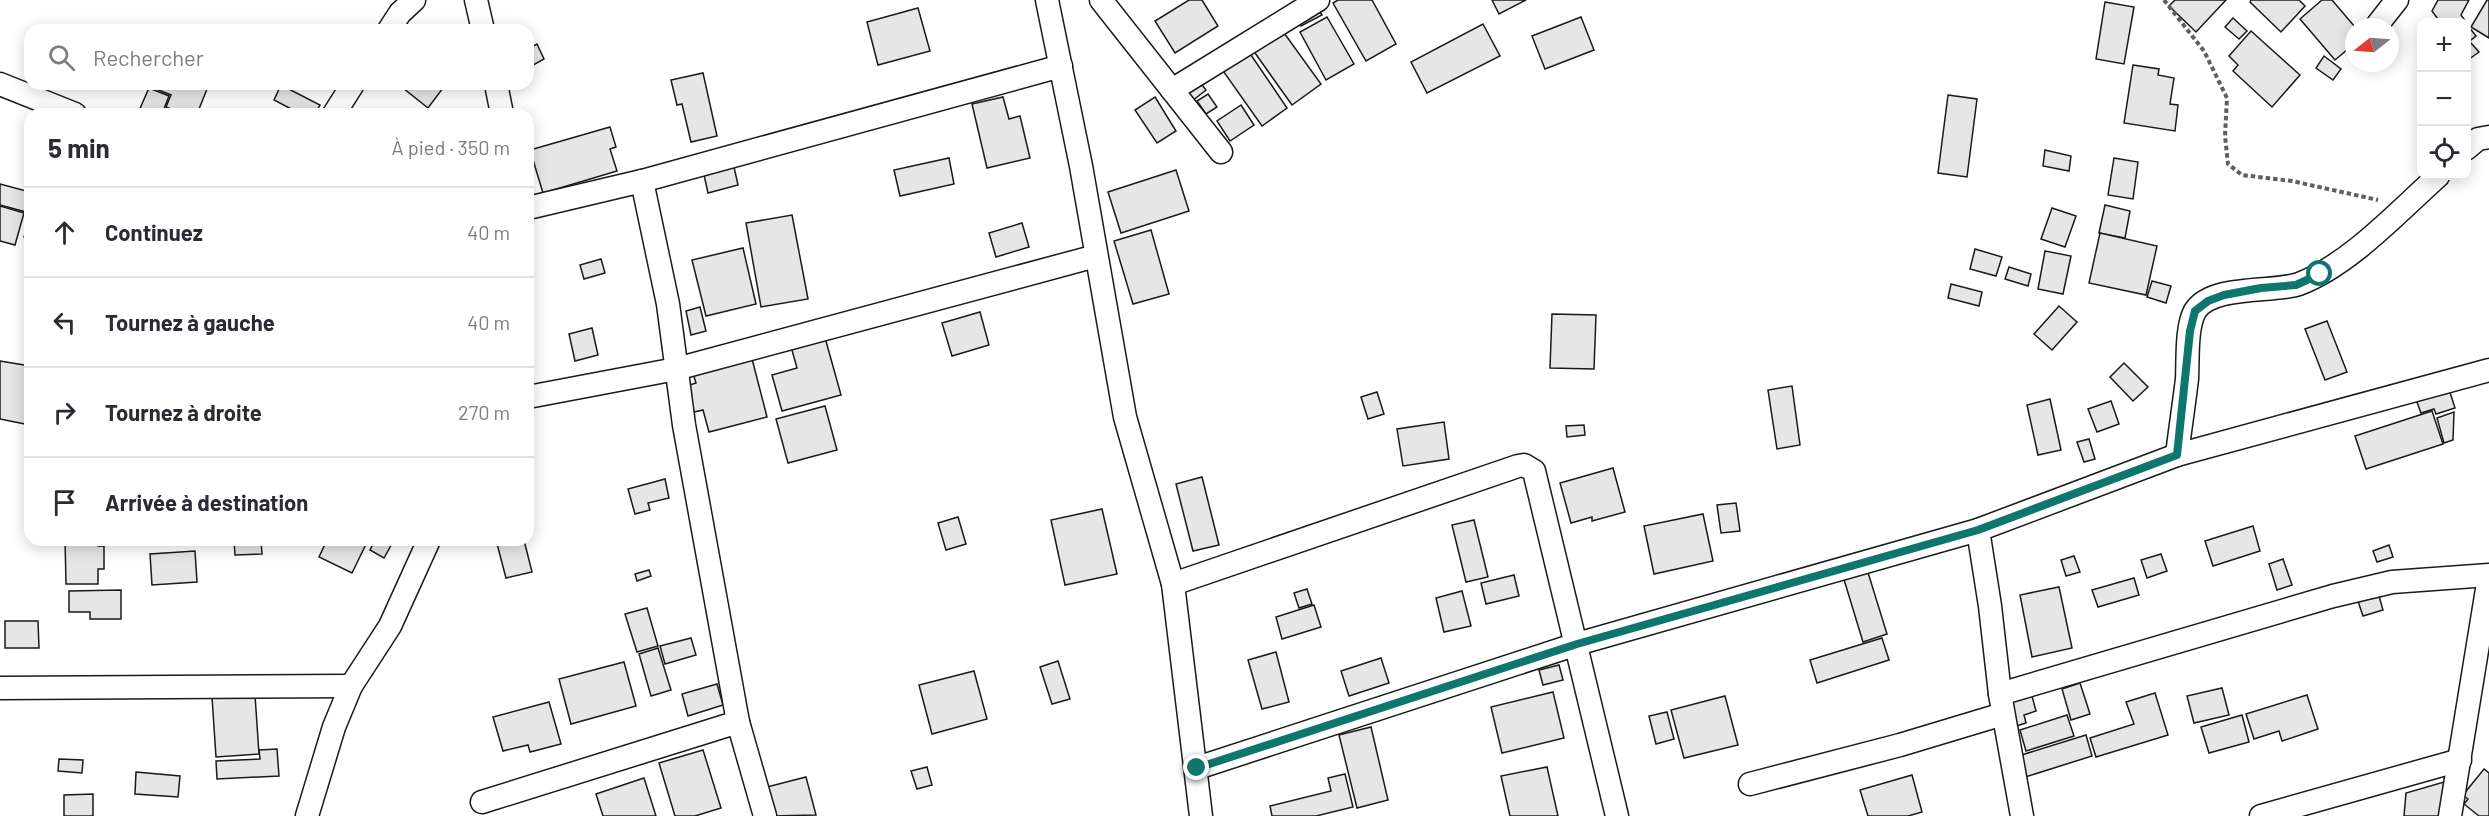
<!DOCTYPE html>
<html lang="fr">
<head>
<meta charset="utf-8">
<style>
  :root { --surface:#fff; --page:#f7f7f7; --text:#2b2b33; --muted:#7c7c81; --line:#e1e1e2 }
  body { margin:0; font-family:Barlow,sans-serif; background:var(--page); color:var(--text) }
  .controls { position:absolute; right:18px; top:18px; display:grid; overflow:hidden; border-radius:12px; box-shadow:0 3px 15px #0003 }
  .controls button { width:54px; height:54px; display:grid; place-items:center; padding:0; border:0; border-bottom:2px solid var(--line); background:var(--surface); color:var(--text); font:30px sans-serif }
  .compass { position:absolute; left:2345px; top:18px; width:54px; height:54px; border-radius:50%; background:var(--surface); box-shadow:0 3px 15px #0003; rotate:253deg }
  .stop { position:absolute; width:18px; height:18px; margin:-14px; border:4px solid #0f766e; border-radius:50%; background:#fff }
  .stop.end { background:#0f766e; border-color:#fff; box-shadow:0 2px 6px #0008 }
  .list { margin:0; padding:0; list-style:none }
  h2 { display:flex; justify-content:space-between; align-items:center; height:78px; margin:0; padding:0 24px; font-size:26px }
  h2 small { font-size:20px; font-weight:400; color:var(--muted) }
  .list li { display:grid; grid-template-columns:39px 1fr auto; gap:18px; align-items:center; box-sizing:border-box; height:90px; padding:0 24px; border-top:2px solid var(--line) }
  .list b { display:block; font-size:22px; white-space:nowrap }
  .list em { font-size:20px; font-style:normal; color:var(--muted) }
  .icon { flex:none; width:33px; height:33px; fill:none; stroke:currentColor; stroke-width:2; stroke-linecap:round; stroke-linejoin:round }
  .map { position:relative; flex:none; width:2489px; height:816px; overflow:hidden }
  .search { position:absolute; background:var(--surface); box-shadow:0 3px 15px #0003; left:24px; top:24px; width:510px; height:66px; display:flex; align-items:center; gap:15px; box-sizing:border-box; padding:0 21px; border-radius:18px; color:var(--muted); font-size:22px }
  .panel { position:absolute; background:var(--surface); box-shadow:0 3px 15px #0003; left:24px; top:108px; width:510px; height:438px; border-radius:18px }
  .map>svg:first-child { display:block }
</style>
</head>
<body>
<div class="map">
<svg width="2489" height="816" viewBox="0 0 2489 816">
  <rect width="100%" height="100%" fill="#fff"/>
  <g fill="#e6e6e6" stroke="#1a1a1a" stroke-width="1.5">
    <polygon points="1189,0 1202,0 1218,26 1175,53 1155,21"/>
    <polygon points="1338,0 1372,0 1396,44 1366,61 1333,3"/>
    <polygon points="1492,0 1526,0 1499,14"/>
    <polygon points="2175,0 2226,0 2196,32 2169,6"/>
    <polygon points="2251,0 2299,0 2305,6 2281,32 2250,2"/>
    <polygon points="2322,0 2332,0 2355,27 2354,44 2335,60 2300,19"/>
    <polygon points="2438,0 2469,0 2461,15 2466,22 2440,22 2432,11"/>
    <polygon points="2487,0 2489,0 2489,38 2471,27"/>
    <polygon points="2105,2 2134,7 2124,64 2096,59"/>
    <polygon points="918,8 930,51 878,65 867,22"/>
    <polygon points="1318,9 1322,15 1301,26 1297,19"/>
    <polygon points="1327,17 1354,64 1326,80 1300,32"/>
    <polygon points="1581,17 1594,50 1545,69 1532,36"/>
    <polygon points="2233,18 2247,31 2239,39 2225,27"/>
    <polygon points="2466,23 2476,36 2466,44"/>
    <polygon points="1483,24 1500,56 1427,93 1411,62"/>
    <polygon points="1279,26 1321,84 1292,105 1250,46"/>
    <polygon points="2251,31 2300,75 2272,107 2233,71 2238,65 2229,56"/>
    <polygon points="2471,43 2479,52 2468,60 2466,47"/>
    <polygon points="537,44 544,59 528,68 528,49"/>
    <polygon points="1247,49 1287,108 1262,126 1221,68"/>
    <polygon points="2324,56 2341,69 2333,80 2316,68"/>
    <polygon points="2133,65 2159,69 2158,75 2174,78 2170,104 2178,105 2175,131 2124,123"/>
    <polygon points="703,73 717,136 691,142 682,104 677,105 671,80"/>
    <polygon points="1197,78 1206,90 1192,101 1183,89"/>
    <polygon points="152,84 209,84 197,114 183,114 166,107 171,95 151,87"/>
    <polygon points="406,84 446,84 428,108 403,88"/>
    <polygon points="281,85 320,105 315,114 295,114 297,112 274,100"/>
    <polygon points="149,88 169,96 162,114 138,113"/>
    <polygon points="1208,94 1217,107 1206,114 1197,101"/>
    <polygon points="1948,95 1977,99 1967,177 1938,173"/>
    <polygon points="1003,97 1009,119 1020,116 1030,158 987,168 972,104"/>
    <polygon points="1155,97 1176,131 1157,143 1135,110"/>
    <polygon points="1241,105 1254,125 1230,141 1217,121"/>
    <polygon points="610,127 616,147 610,149 617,171 543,193 530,150"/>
    <polygon points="2045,150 2071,156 2069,171 2043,166"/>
    <polygon points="949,158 954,184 900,196 894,170"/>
    <polygon points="2114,158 2138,162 2133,199 2108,195"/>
    <polygon points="734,167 738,185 708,193 704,175"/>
    <polygon points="1176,170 1189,211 1121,233 1108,192"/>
    <polygon points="0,184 30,192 26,212 0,205"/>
    <polygon points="2105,205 2130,211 2125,238 2099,233"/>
    <polygon points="0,206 24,213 15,245 0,241"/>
    <polygon points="2052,208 2076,216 2065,247 2041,239"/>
    <polygon points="792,215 808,299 761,307 746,223"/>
    <polygon points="30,218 30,239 24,237"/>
    <polygon points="1022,223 1029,247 996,257 989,233"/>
    <polygon points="1151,230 1169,294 1133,304 1114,241"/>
    <polygon points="2100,233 2157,246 2146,295 2089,283"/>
    <polygon points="743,248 756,304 706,316 692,260"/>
    <polygon points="1975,249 2002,257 1996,276 1970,269"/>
    <polygon points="2045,251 2071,256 2063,294 2038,289"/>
    <polygon points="601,259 605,273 584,279 580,265"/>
    <polygon points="2009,267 2031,274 2028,286 2005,279"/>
    <polygon points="2152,281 2171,286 2166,303 2147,297"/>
    <polygon points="1951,284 1982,292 1979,306 1948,298"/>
    <polygon points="2059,306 2077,322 2052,350 2034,334"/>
    <polygon points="700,307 706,331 691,335 686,311"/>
    <polygon points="980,312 989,345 952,356 942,323"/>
    <polygon points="1552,314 1596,315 1594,369 1550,368"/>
    <polygon points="2327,321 2347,372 2325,380 2305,329"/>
    <polygon points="592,328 598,355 575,361 569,334"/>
    <polygon points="824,334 841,395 782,411 772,375 797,368 790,343"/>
    <polygon points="750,351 767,417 709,432 703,410 690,413 683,387 696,383 691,367"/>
    <polygon points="0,361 30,366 30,425 0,419"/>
    <polygon points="2124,363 2148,387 2133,401 2110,377"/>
    <polygon points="2447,383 2455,408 2436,414 2434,409 2421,413 2414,394"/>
    <polygon points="1792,386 1800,445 1777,449 1768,390"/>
    <polygon points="1377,392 1384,414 1368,419 1361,397"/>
    <polygon points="2050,399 2061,450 2038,455 2027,405"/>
    <polygon points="2111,401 2119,424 2097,432 2088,409"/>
    <polygon points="825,406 837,450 788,463 776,419"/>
    <polygon points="2432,411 2443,444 2366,469 2355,436"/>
    <polygon points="2454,412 2453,440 2444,443 2437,418"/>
    <polygon points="1444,422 1449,459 1403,466 1397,429"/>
    <polygon points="1584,425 1585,435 1567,437 1566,426"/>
    <polygon points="2089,439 2095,459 2084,462 2077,442"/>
    <polygon points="1613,468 1625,512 1592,521 1592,517 1571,523 1560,483"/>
    <polygon points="1202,477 1219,545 1193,551 1176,484"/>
    <polygon points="665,479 669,498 648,503 650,510 635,514 628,489"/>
    <polygon points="1736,503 1740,531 1721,533 1717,505"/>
    <polygon points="1102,509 1117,574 1065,585 1051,520"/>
    <polygon points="1703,514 1713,561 1654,574 1644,526"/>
    <polygon points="958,517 966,544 946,550 938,523"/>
    <polygon points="1474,520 1488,577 1466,582 1452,525"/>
    <polygon points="2253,526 2260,551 2213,566 2205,541"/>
    <polygon points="65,540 97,540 98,546 104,546 104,569 98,569 98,584 66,584"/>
    <polygon points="234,540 261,540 262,554 235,555"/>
    <polygon points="327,540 368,540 352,573 319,557"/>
    <polygon points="375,540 394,540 384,558 370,550"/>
    <polygon points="496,540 524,540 532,572 506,578"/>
    <polygon points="2389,545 2393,557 2377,562 2373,551"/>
    <polygon points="195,551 197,582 152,585 150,554"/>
    <polygon points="2161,554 2167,571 2147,578 2141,560"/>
    <polygon points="2074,556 2080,572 2066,576 2061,560"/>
    <polygon points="2283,559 2292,585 2277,590 2269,564"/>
    <polygon points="1866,566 1887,634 1863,642 1842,573"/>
    <polygon points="649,570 651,576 637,581 635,574"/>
    <polygon points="1514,575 1519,596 1486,604 1481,583"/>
    <polygon points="2134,578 2139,595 2098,607 2092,590"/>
    <polygon points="2059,587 2072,648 2032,657 2020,595"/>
    <polygon points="1307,589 1312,604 1299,608 1294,593"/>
    <polygon points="2377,589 2383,610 2363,616 2356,595"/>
    <polygon points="121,590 121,619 90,619 90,612 69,612 69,591"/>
    <polygon points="1462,591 1471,626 1444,632 1436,598"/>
    <polygon points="1314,605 1321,627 1282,639 1276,617"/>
    <polygon points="647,608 658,646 637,652 625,614"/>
    <polygon points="5,621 38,621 39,648 5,648"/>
    <polygon points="691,638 696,655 665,664 660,646"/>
    <polygon points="1882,638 1889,660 1817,683 1810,660"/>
    <polygon points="658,648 671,690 651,696 639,654"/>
    <polygon points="1276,652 1289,702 1262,709 1248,660"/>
    <polygon points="1381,658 1389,683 1349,696 1341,671"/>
    <polygon points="1058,661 1070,699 1052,704 1040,667"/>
    <polygon points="624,662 636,706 571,724 559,679"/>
    <polygon points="1559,665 1563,680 1543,685 1539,670"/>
    <polygon points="974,671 987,719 932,734 919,685"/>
    <polygon points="2080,683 2090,714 2071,720 2062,689"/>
    <polygon points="717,684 723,705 688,716 682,694"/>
    <polygon points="2222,688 2229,715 2194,723 2187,696"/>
    <polygon points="1553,692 1564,738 1502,753 1491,707"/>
    <polygon points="2155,693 2168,735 2096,757 2090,738 2134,724 2126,702"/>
    <polygon points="255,695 259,754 216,757 212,697"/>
    <polygon points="2307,695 2318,729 2282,741 2279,731 2254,739 2246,714"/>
    <polygon points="1725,696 1738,745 1684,758 1671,710"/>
    <polygon points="2032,696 2036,711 2024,715 2026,723 2010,728 2003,705"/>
    <polygon points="549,702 561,744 530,752 528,745 503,751 493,717"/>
    <polygon points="1667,712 1674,739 1656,744 1649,716"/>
    <polygon points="2067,715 2074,736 2026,751 2020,730"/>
    <polygon points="2242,715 2249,742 2209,753 2201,727"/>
    <polygon points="1371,727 1388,800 1357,808 1339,735"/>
    <polygon points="2086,735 2092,756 2022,778 2015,757"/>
    <polygon points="277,749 279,776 217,779 216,761 260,759 259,750"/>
    <polygon points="703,750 721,808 695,816 675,816 659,763"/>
    <polygon points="59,759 83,760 82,773 58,771"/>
    <polygon points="927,767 932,785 917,789 911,771"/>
    <polygon points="1547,767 1558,816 1510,816 1501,776"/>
    <polygon points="2484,769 2489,773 2489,816 2479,816 2464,804 2468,799 2463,795"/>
    <polygon points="136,772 180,776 178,797 135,794"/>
    <polygon points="1345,774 1353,807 1316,816 1272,816 1270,806 1331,791 1328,778"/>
    <polygon points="1912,775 1922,812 1908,816 1868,816 1860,790"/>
    <polygon points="806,777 816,815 771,816 763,788"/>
    <polygon points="644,778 656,816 603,816 596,794"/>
    <polygon points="2444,782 2439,816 2404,816 2406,793"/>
    <polygon points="93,794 93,816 64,816 64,795"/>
  </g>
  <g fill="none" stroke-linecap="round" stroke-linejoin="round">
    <defs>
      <g id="minor">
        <polyline points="476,0 483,30"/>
        <polyline points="1047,0 1081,166 1125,417 1173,584 1201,816"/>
        <polyline points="1101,0 1221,152"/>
        <polyline points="2378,24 2397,0"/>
        <polyline points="389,30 400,13 414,0"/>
        <polyline points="0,84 75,114"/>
        <polyline points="496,84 502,114"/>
        <polyline points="1172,90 1318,0"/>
        <polyline points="334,114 353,84"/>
        <polyline points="2466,149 2478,139 2489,137"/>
        <polyline points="642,181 668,304 684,425 738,722 765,816"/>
        <polyline points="528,208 642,181 1061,66"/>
        <polyline points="528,397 676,369 1096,256"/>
        <path d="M2177,455C2180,430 2184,404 2187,379C2188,360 2186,327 2195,311C2212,284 2274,293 2299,284C2349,265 2398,212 2438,176"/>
        <polyline points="1978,530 1990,606 2000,694 2022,816"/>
        <polyline points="1173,584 1518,466 1524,465 1534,471 1617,816"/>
        <polyline points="0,688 351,686"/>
        <polyline points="2000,694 2333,596 2392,582 2489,575"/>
        <polyline points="1197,768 1577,644 1978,530 2177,455 2489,370"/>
        <polyline points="1750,784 1900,745 2003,714"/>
        <polyline points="482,802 738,722"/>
        <polyline points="307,816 334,727 351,686 390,626 429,540"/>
        <polyline points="2261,816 2460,760"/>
        <polyline points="2450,816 2489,577"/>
      </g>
    </defs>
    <use href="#minor" stroke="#1a1a1a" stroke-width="25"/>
    <polyline stroke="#5f5f5f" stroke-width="4" stroke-dasharray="4.5 3" stroke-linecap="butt" points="2164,0 2204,51 2227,98 2225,136 2228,164 2242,175 2292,181 2378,200"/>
    <use href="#minor" stroke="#fff" stroke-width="22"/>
  </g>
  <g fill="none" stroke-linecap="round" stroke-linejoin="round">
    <polyline stroke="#0f766e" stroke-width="8" points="1197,768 1577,644 1978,530 2177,455 2190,331 2195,311 2208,301 2224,295 2261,288 2296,285 2320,274"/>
  </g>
</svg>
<div class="controls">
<button>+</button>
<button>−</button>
<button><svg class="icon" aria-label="locate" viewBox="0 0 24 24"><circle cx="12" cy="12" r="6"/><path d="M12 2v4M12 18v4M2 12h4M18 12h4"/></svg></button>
</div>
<svg class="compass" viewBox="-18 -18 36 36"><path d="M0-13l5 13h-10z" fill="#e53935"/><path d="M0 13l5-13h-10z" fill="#7c7c81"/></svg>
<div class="stop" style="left:2320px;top:274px"></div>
<div class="stop end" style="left:1197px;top:768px"></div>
<div class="search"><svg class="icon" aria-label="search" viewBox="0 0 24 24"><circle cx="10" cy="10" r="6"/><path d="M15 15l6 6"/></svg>Rechercher</div>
<section class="panel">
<h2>5 min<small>À pied · 350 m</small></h2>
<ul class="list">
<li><svg class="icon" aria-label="ahead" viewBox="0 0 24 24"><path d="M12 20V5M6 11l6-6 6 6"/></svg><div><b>Continuez</b></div><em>40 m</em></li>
<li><svg class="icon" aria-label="left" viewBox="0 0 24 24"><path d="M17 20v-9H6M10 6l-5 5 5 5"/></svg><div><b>Tournez à gauche</b></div><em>40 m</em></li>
<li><svg class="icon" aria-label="right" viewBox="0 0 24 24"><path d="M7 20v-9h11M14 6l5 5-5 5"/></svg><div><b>Tournez à droite</b></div><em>270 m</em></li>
<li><svg class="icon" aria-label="arrive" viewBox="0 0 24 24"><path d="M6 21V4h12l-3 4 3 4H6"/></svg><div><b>Arrivée à destination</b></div></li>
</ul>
</section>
</div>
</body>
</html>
